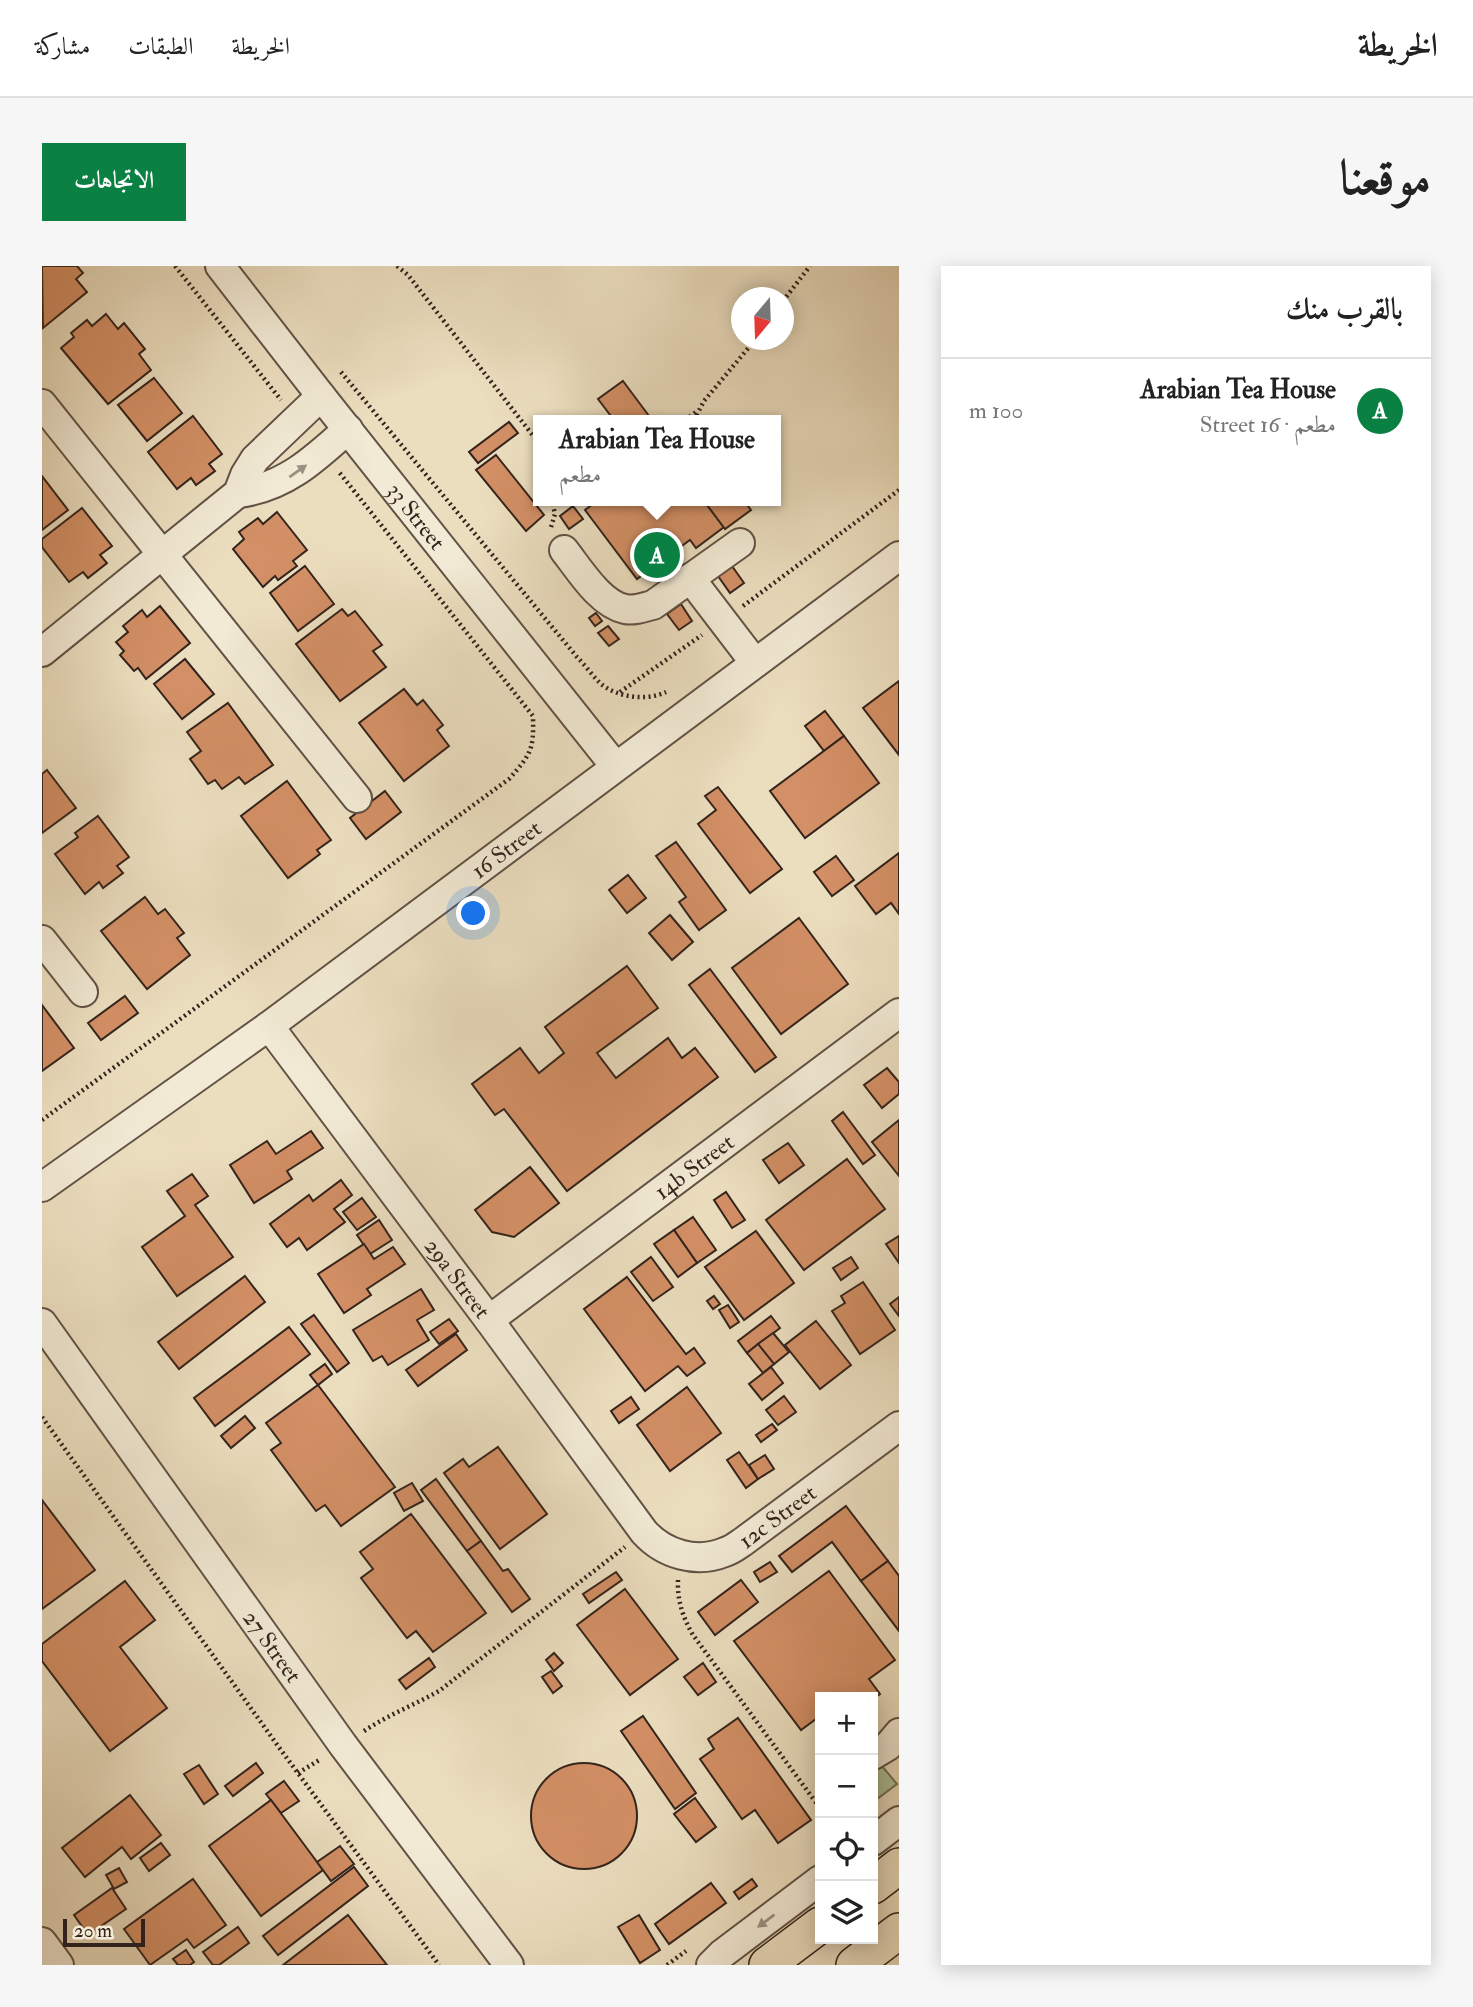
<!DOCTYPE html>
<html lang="ar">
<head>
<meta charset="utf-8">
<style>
  :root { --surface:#fff; --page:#f6f6f6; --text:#222; --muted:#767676; --line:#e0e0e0; --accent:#0b8043 }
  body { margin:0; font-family:"IM FELL Double Pica",Amiri,serif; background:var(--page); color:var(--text); direction:rtl }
  .controls { position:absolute; right:21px; bottom:21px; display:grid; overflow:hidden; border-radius:0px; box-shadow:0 4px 18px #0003 }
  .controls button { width:63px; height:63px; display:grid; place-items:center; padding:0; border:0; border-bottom:2px solid var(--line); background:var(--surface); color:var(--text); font:35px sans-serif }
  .compass { position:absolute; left:689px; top:21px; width:63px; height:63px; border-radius:50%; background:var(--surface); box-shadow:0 4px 18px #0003; rotate:199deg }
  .scale { position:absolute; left:21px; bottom:18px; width:82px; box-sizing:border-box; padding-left:7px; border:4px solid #33231c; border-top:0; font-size:19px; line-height:24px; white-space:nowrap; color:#33231c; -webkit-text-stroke:5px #f2ead5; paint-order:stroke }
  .you { position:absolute; left:432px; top:648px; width:24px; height:24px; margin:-18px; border:5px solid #fff; border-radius:50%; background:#1a73e8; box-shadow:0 0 0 10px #1a73e833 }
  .badge { display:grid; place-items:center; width:46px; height:46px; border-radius:50%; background:var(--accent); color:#fff; font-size:23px; font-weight:700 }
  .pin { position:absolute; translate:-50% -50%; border:4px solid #fff; box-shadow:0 2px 7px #0006 }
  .popup { position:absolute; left:491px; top:149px; width:248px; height:91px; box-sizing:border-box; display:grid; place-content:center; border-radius:0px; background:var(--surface); filter:drop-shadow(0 2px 5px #0005); font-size:23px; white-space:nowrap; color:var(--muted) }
  .popup b { font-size:26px; color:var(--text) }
  .popup::after { content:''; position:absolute; left:50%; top:100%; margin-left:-14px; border:14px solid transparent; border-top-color:var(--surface) }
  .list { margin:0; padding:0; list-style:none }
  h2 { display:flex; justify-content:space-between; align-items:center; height:91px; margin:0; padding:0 28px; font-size:30px }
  h2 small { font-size:23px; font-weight:400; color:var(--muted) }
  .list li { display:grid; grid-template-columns:46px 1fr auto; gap:21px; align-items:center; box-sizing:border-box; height:105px; padding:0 28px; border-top:2px solid var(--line) }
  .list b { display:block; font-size:26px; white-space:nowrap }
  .list p { margin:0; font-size:23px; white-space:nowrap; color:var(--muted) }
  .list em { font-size:23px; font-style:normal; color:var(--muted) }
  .icon { flex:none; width:38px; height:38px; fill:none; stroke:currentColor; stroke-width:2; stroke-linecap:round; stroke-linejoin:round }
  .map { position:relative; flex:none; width:857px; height:1699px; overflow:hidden; direction:ltr; border-radius:0px }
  header { display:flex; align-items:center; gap:42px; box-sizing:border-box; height:98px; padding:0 35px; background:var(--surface); border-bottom:2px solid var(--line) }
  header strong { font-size:33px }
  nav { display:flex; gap:38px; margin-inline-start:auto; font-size:24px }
  .intro { display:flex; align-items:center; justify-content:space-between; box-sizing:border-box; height:168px; padding:0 42px }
  h1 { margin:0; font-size:49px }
  .button { padding:18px 32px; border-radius:0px; background:var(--accent); color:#fff; font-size:24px; font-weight:700 }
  main { display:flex; gap:42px; padding:0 42px }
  aside { flex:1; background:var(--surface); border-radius:0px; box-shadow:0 4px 18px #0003 }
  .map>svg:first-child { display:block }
</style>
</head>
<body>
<header>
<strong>الخريطة</strong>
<nav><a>الخريطة</a><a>الطبقات</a><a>مشاركة</a></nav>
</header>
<div class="intro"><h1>موقعنا</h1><a class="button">الاتجاهات</a></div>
<main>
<aside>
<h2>بالقرب منك<small></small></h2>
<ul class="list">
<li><span class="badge">A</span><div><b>Arabian Tea House</b><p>مطعم · 16 Street</p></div><em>100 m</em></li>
</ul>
</aside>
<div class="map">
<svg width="857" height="1699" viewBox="0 0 857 1699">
  <rect width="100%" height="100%" fill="#ebdebf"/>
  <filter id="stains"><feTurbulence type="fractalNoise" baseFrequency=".00286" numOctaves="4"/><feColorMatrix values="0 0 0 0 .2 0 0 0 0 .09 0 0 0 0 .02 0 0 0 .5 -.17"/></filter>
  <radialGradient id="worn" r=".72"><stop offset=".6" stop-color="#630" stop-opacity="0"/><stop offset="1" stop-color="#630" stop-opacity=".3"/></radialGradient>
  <polygon fill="#b0c297" stroke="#72725a" stroke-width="2" points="839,1499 855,1518 831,1536 831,1503"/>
  <g fill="#d38f65" stroke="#33231c" stroke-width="2">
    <polygon points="0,0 35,0 41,7 34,13 45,26 1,62"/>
    <polygon points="64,48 76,63 82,57 103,83 97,88 109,104 66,138 19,82 32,71 29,67 45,54 50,60"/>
    <polygon points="112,112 140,147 105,175 76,139"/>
    <polygon points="581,115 610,154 572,154 556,133"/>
    <polygon points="151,150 180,188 167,198 173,205 154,219 149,212 135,223 106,186"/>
    <polygon points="467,156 476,167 436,197 427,186"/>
    <polygon points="454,189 502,249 484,265 434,204"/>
    <polygon points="0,210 26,244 0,264"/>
    <polygon points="555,235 662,235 682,261 654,282 648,274 595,313 543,244"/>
    <polygon points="662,235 702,235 709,244 683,263"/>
    <polygon points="531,240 541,253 527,263 518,250"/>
    <polygon points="40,242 70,280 58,289 65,297 46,312 41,306 27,316 0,281 0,273"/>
    <polygon points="235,246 265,284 251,295 255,300 236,314 233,310 221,321 191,283 202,273 197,266 216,252 221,258"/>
    <polygon points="263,300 292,338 256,365 228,327"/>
    <polygon points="690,300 702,317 688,327 676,310"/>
    <polygon points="639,338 650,355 637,364 625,348"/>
    <polygon points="118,340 148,377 104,413 96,402 92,405 78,389 82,385 74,376 86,366 81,360 100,344 105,351"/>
    <polygon points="300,343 306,350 313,345 340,379 331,385 344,401 298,435 254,378"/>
    <polygon points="554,347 560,355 553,360 547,352"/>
    <polygon points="566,360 577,373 567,380 556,367"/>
    <polygon points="143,393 172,428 140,453 112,418"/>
    <polygon points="857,415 857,489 821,442"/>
    <polygon points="362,423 375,439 381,434 401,459 395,464 407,480 362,515 317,457"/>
    <polygon points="186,437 231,499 203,518 197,511 180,523 173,514 166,518 148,493 159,485 145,466"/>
    <polygon points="783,445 802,470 782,485 763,460"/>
    <polygon points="802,470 837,517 763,572 728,525"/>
    <polygon points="5,504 34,542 0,567 0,508"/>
    <polygon points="245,515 289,574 275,584 278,588 246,612 199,550"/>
    <polygon points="676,521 740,603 708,627 656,558 674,544 663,530"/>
    <polygon points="343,525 359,546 324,573 308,552"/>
    <polygon points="56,550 87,591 75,600 81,607 61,622 57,616 43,628 13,588 36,571 33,567"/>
    <polygon points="634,576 684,644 657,664 637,636 644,631 614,590"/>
    <polygon points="857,587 857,648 849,637 834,648 813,620"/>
    <polygon points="794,590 812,614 790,630 772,606"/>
    <polygon points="586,609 604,632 585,647 567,624"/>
    <polygon points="103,631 116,648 123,643 142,667 135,672 148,689 105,723 59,665"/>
    <polygon points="628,649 651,676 630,694 607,667"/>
    <polygon points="757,652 806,718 739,768 690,702"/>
    <polygon points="585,700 616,742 555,787 574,812 626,772 640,792 653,782 676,811 525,925 462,843 453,849 430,818 478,782 497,807 522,787 503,761"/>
    <polygon points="668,703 734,791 713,806 647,719"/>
    <polygon points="83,730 96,747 59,774 46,757"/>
    <polygon points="0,739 32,782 0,805"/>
    <polygon points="845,802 857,816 857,828 840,842 822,819"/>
    <polygon points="801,846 833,889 821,898 790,855"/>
    <polygon points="857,854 857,910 830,876"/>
    <polygon points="269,865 281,882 245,905 250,913 212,937 188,899 225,875 234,888"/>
    <polygon points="746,877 762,899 737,917 721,894"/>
    <polygon points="805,893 843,943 762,1004 724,954"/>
    <polygon points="488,901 517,937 472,971 450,966 433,944"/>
    <polygon points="150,908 166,930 153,939 191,991 135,1030 100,981 143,950 125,925"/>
    <polygon points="299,914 310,929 292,943 303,956 265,984 257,972 245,981 228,958 267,929 271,935"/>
    <polygon points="684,926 703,954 690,962 672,934"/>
    <polygon points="320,932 334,951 315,964 301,946"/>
    <polygon points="651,951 674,984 655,997 632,964"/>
    <polygon points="337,954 350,974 328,988 315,969"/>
    <polygon points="632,964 655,997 636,1011 612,978"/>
    <polygon points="714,965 752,1017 702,1054 663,1001"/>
    <polygon points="857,970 857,997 844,978"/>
    <polygon points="322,978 332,993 351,981 363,998 325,1023 329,1029 302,1047 276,1008"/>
    <polygon points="609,991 631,1021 611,1035 589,1006"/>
    <polygon points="809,991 816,1002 799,1014 791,1002"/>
    <polygon points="203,1010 223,1036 137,1103 116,1076"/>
    <polygon points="585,1011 644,1088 652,1082 663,1097 645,1110 636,1100 603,1125 542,1043"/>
    <polygon points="821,1016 853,1064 818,1088 790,1045 803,1037 799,1030"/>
    <polygon points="379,1023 392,1044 375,1054 387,1074 346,1099 340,1090 331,1095 311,1064"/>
    <polygon points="672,1030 678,1038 671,1043 665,1035"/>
    <polygon points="857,1031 857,1050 848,1038"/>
    <polygon points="686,1039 697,1056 688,1062 677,1044"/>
    <polygon points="272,1049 307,1097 295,1106 259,1058"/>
    <polygon points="729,1050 738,1062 705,1087 696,1075"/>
    <polygon points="407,1053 416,1065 397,1078 388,1066"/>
    <polygon points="774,1055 809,1099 778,1123 743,1079"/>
    <polygon points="247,1061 268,1088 173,1160 152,1132"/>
    <polygon points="731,1067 747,1086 732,1098 716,1078"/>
    <polygon points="414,1068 425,1084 376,1120 364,1104"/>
    <polygon points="716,1078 732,1098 721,1107 705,1087"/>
    <polygon points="283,1098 290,1108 276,1119 268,1109"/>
    <polygon points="729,1101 741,1117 720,1134 707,1118"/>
    <polygon points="276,1119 353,1221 299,1260 283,1239 274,1245 229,1184 239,1177 224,1157"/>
    <polygon points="645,1121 679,1167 628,1205 595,1159"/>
    <polygon points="742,1130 754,1146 736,1159 724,1144"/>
    <polygon points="589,1131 597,1143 577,1157 569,1145"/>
    <polygon points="203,1150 213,1162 189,1182 179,1170"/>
    <polygon points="730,1158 735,1164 719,1176 714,1169"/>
    <polygon points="456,1181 505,1248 458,1283 402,1207 421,1193 427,1201"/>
    <polygon points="697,1186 716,1213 704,1222 685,1194"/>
    <polygon points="723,1189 732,1203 716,1213 707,1199"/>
    <polygon points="394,1213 439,1275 425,1285 379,1224"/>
    <polygon points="370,1217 381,1235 362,1245 352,1227"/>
    <polygon points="0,1234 53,1304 0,1343"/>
    <polygon points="804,1240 846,1295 819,1315 790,1276 750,1306 737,1290"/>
    <polygon points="369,1248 444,1347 391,1386 374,1365 365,1372 319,1312 331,1303 318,1286"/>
    <polygon points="439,1275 461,1305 466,1303 488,1333 470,1346 425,1285"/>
    <polygon points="846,1295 857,1310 857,1365 819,1315"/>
    <polygon points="728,1296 735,1306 718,1316 712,1306"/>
    <polygon points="787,1305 853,1394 827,1413 838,1428 831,1433 831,1431 778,1431 778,1450 759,1464 692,1375"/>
    <polygon points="574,1306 580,1314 547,1337 541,1328"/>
    <polygon points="699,1314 716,1336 673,1369 656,1346"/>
    <polygon points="83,1315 113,1354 78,1381 125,1442 68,1485 0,1395 0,1378"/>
    <polygon points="583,1323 636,1393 588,1429 535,1359"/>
    <polygon points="512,1387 521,1397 512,1405 504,1394"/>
    <polygon points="387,1392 393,1401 364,1423 357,1414"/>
    <polygon points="661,1397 674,1416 656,1429 642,1411"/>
    <polygon points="509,1405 520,1420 511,1427 500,1411"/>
    <polygon points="601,1450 654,1527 633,1543 579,1465"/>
    <polygon points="696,1452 769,1554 736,1577 713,1544 700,1553 658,1493 672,1483 666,1473"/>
    <circle cx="542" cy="1550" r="53"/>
    <polygon points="214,1497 221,1507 191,1530 183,1520"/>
    <polygon points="157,1499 176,1528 162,1538 142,1508"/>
    <polygon points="242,1515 257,1535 239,1547 224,1528"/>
    <polygon points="88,1529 119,1569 89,1593 80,1581 43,1611 20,1582"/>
    <polygon points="653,1532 674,1561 654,1576 632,1548"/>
    <polygon points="229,1534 281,1604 219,1650 167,1580"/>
    <polygon points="119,1577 128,1589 107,1605 98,1592"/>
    <polygon points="298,1580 312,1598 289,1615 275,1596"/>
    <polygon points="312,1601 326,1620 236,1689 221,1670"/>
    <polygon points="77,1602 85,1616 72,1623 64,1609"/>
    <polygon points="151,1613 184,1659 152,1682 145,1673 108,1699 82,1663"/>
    <polygon points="710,1613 715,1620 697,1633 692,1626"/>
    <polygon points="669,1617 684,1637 627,1678 613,1658"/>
    <polygon points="70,1622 84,1643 46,1669 32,1649"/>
    <polygon points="306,1649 345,1699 241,1699"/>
    <polygon points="597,1649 618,1684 598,1697 576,1661"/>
    <polygon points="196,1661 207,1677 177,1699 171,1699 161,1686"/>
    <polygon points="144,1684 152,1696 148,1699 136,1699 131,1693"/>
  </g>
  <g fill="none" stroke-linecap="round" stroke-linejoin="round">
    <defs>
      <g id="minor">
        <path id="s1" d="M178,0L279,130L573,500"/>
        <polyline points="0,138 315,532"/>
        <path d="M196,227C242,222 273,193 306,163"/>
        <path d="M522,284C537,303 558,338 583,343C593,345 602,341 611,339L698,277"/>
        <polyline points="648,312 713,397"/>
        <polyline points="0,386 196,227 203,209 213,193 279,130"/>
        <polyline points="0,674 41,726"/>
        <path id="s2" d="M227,760L447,1054L602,1266C622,1288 654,1298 683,1286C690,1284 696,1279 702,1275L857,1160"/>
        <path id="s3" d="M0,921L227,760L857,290"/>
        <path id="s4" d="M447,1054L857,747"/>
        <path id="s5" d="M0,1057L301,1479L467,1699"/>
        <polyline points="831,1489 846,1480 857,1467"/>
        <polyline points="831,1575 857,1555"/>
        <polyline points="0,1676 17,1699"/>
        <polyline points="669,1699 680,1688 778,1614"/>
      </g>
      <g id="major">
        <polyline points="831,1620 857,1600"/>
        <polyline points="725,1699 778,1659"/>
        <polyline points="812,1699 857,1665"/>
      </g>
    </defs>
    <use href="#minor" stroke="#615245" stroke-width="32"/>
    <use href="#major" stroke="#33231c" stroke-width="38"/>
    <g stroke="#33231c" stroke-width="4.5" stroke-dasharray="2 3.5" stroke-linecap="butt">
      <polyline points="133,0 239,134"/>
      <polyline points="355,0 366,9 496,176"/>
      <polyline points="741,35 768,0"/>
      <path d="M299,106L535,391C543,399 550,409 558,417C575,432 605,435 624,426"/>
      <polyline points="643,154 654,146"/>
      <polyline points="652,154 662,135 713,74"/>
      <polyline points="509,261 513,248 510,235"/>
      <polyline points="701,340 857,224"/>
      <polyline points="578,426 660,369"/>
      <path d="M0,854L467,513C489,488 492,484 491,450L297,206"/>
      <polyline points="0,1151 236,1480 397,1699"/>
      <path d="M636,1314C635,1334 641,1352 651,1369L778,1542"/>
      <path d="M322,1465C346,1449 372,1439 397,1425L583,1281"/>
      <polyline points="256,1507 279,1493"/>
      <polyline points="625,1699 644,1685"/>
    </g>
    <use href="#minor" stroke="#f2ead5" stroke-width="28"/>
    <use href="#major" stroke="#ebdebf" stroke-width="35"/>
  </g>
  <defs><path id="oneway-solid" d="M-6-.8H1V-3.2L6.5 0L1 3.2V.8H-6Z" transform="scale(1.75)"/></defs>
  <g fill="#9c9082">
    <use href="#oneway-solid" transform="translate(256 205) rotate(-35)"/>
    <use href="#oneway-solid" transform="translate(724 1655) rotate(143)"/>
  </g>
  <g text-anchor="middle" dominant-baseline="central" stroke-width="5" stroke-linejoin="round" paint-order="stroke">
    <g font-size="23" fill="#33231c" stroke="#f2ead5">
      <text stroke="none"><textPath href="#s1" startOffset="318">33 Street</textPath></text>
      <text stroke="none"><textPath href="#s3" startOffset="574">16 Street</textPath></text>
      <text stroke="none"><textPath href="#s4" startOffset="256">14b Street</textPath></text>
      <text stroke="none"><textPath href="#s2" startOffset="315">29a Street</textPath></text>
      <text stroke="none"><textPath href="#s2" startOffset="782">12c Street</textPath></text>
      <text stroke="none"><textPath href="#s5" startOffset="397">27 Street</textPath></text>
    </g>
  </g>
  <rect width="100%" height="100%" filter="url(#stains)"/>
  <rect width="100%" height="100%" fill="url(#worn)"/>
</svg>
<div class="controls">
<button>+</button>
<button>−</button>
<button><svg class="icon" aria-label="locate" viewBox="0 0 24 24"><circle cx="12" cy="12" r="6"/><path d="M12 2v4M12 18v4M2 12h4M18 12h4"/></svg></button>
<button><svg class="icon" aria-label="layers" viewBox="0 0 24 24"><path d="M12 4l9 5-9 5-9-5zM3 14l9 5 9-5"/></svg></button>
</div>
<svg class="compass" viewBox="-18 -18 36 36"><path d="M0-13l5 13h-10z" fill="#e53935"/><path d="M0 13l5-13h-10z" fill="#767676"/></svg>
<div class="scale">20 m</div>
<div class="you"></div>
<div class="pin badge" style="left:615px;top:289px">A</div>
<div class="popup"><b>Arabian Tea House</b>مطعم</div>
</div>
</main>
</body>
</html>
